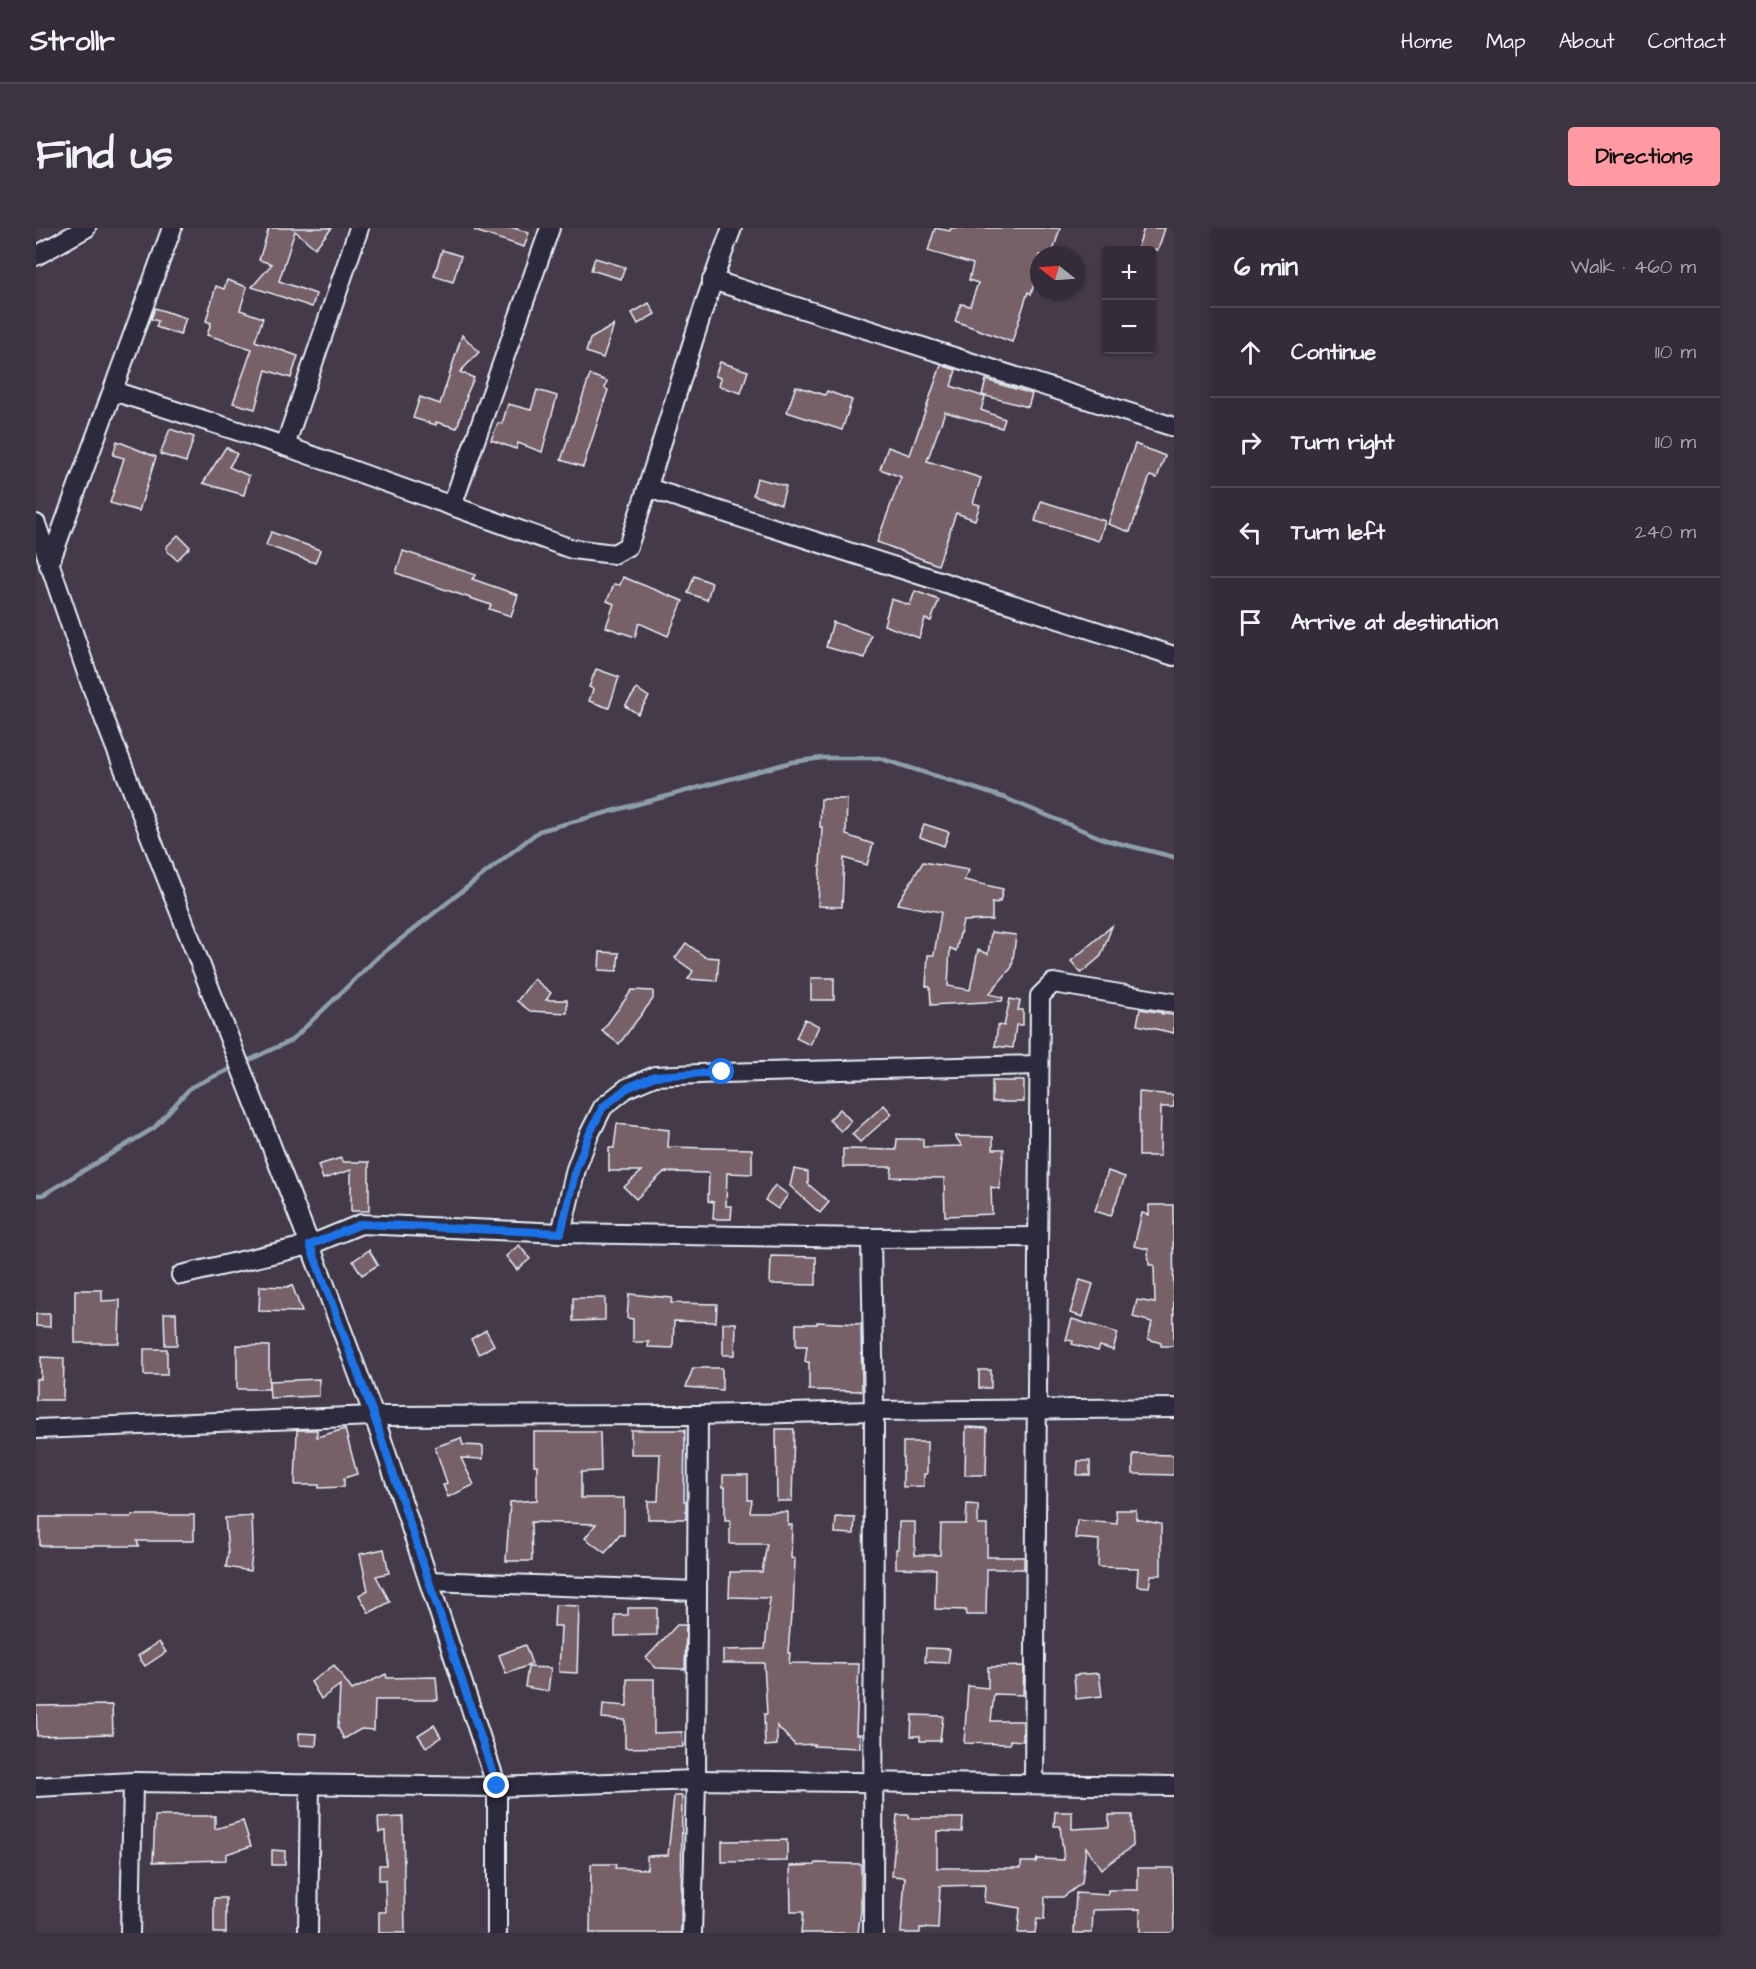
<!DOCTYPE html>
<html lang="en">
<head>
<meta charset="utf-8">
<style>
  :root { --surface:#342c38; --page:#3c3440; --text:#f1f3f6; --muted:#a9a7ae; --line:#4e4853; --accent:#ff9aa2 }
  body { margin:0; font-family:"Architects Daughter",sans-serif; background:var(--page); color:var(--text) }
  .controls { position:absolute; right:18px; top:18px; display:grid; overflow:hidden; border-radius:6px; box-shadow:0 2px 4px #0004 }
  .controls button { width:54px; height:54px; display:grid; place-items:center; padding:0; border:0; border-bottom:2px solid var(--line); background:var(--surface); color:var(--text); font:30px sans-serif }
  .compass { position:absolute; left:994px; top:18px; width:54px; height:54px; border-radius:50%; background:var(--surface); box-shadow:0 2px 4px #0004; rotate:287deg }
  .stop { position:absolute; width:18px; height:18px; margin:-14px; border:4px solid #1a73e8; border-radius:50%; background:#fff }
  .stop.end { background:#1a73e8; border-color:#fff; box-shadow:0 2px 6px #0008 }
  .list { margin:0; padding:0; list-style:none }
  h2 { display:flex; justify-content:space-between; align-items:center; height:78px; margin:0; padding:0 24px; font-size:26px }
  h2 small { font-size:20px; font-weight:400; color:var(--muted) }
  .list li { display:grid; grid-template-columns:39px 1fr auto; gap:18px; align-items:center; box-sizing:border-box; height:90px; padding:0 24px; border-top:2px solid var(--line) }
  .list b { display:block; font-size:22px; white-space:nowrap }
  .list em { font-size:20px; font-style:normal; color:var(--muted) }
  .icon { flex:none; width:33px; height:33px; fill:none; stroke:currentColor; stroke-width:2; stroke-linecap:round; stroke-linejoin:round }
  .map { position:relative; flex:none; width:1138px; height:1705px; overflow:hidden; border-radius:6px }
  header { display:flex; align-items:center; gap:36px; box-sizing:border-box; height:84px; padding:0 30px; background:var(--surface); border-bottom:2px solid var(--line) }
  header strong { font-size:28px }
  nav { display:flex; gap:33px; margin-inline-start:auto; font-size:21px }
  .intro { display:flex; align-items:center; justify-content:space-between; box-sizing:border-box; height:144px; padding:0 36px }
  h1 { margin:0; font-size:42px }
  .button { padding:15px 27px; border-radius:6px; background:var(--accent); color:#111; font-size:21px; font-weight:700 }
  main { display:flex; gap:36px; padding:0 36px }
  aside { flex:1; background:var(--surface); border-radius:6px; box-shadow:0 2px 4px #0004 }
  .map>svg:first-child { display:block }
</style>
</head>
<body>
<header>
<strong>Strollr</strong>
<nav><a>Home</a><a>Map</a><a>About</a><a>Contact</a></nav>
</header>
<div class="intro"><h1>Find us</h1><a class="button">Directions</a></div>
<main>
<div class="map">
<svg width="1138" height="1705" viewBox="0 0 1138 1705">
  <rect width="100%" height="100%" fill="#453a4a"/>
  <filter id="ink" filterUnits="userSpaceOnUse"><feTurbulence type="fractalNoise" baseFrequency=".0167" numOctaves="2"/><feDisplacementMap in="SourceGraphic" scale="12" xChannelSelector="R" yChannelSelector="G"/><feConvolveMatrix kernelMatrix="1 2 1 2 8 2 1 2 1" color-interpolation-filters="sRGB"/></filter>
  <g filter="url(#ink)">
    <g fill="none" stroke-linecap="round" stroke-linejoin="round">
      <g stroke="#8d9fab" stroke-width="4.5">
        <polyline points="207,835 256,812 342,729 503,603 756,534 786,530 843,530 969,570 1070,612 1138,629"/>
        <polyline points="0,967 7,967 118,900 155,859 199,839"/>
      </g>
    </g>
    <g fill="#786167" stroke="#e8f1f8" stroke-width="1.5">
      <polygon points="233,0 296,0 279,20 259,3 243,53 280,66 276,79 216,59 236,36 223,32"/>
      <polygon points="439,0 478,0 493,5 488,19 439,3"/>
      <polygon points="899,0 914,3 915,0 1024,0 1016,27 1003,27 1003,41 995,66 992,64 976,114 919,93 925,76 934,78 942,55 933,52 937,36 892,23"/>
      <polygon points="1108,0 1129,0 1122,22 1101,22"/>
      <polygon points="406,22 425,28 417,54 398,48"/>
      <polygon points="559,30 589,39 585,51 555,42"/>
      <polygon points="191,52 211,59 204,82 227,90 219,113 262,128 255,150 230,142 219,181 197,175 216,121 171,107 175,95 170,93 180,58 188,61"/>
      <polygon points="613,75 619,86 602,96 596,85"/>
      <polygon points="119,80 150,90 144,107 120,99 122,93 115,91"/>
      <polygon points="578,97 567,130 550,124 554,111"/>
      <polygon points="426,107 443,124 424,144 438,150 430,168 431,168 421,200 400,194 400,197 377,190 384,169 404,176"/>
      <polygon points="684,134 712,143 705,165 683,158 685,150 679,148"/>
      <polygon points="905,137 920,142 915,158 949,169 945,182 969,191 966,200 909,184 891,233 945,250 937,275 944,277 939,292 920,285 902,337 841,314 865,249 844,241 852,219 874,227"/>
      <polygon points="554,147 571,153 569,160 572,162 547,239 525,232"/>
      <polygon points="950,152 996,166 992,179 946,167"/>
      <polygon points="760,158 789,167 791,163 816,172 806,202 751,184"/>
      <polygon points="501,162 521,168 506,224 482,215 480,221 455,212 462,195 466,196 472,176 495,182"/>
      <polygon points="134,201 158,209 150,234 124,226"/>
      <polygon points="81,213 120,229 103,283 74,275 88,230 77,227"/>
      <polygon points="1099,216 1129,228 1121,250 1114,248 1094,304 1072,296"/>
      <polygon points="190,219 201,226 193,239 213,248 208,267 167,255"/>
      <polygon points="721,250 750,258 745,276 717,267"/>
      <polygon points="1005,273 1069,293 1063,313 999,293"/>
      <polygon points="235,304 284,322 279,335 230,317"/>
      <polygon points="142,307 154,319 141,332 131,323 131,318"/>
      <polygon points="367,323 440,347 436,351 482,367 475,388 453,381 455,377 360,345"/>
      <polygon points="658,348 676,355 671,372 652,365"/>
      <polygon points="587,349 647,373 632,408 603,395 599,409 570,399 578,376 571,373 578,356 584,357"/>
      <polygon points="879,363 903,372 895,393 889,391 883,410 848,397 855,371 874,377"/>
      <polygon points="797,394 835,407 829,430 790,419"/>
      <polygon points="560,441 583,449 573,480 553,473 557,461 553,459"/>
      <polygon points="601,461 613,469 602,486 589,478"/>
      <polygon points="785,571 811,571 810,607 837,616 831,637 808,630 806,679 782,678 786,599 784,599"/>
      <polygon points="888,596 913,604 908,618 884,609"/>
      <polygon points="887,634 933,642 928,652 967,661 964,674 962,673 961,676 956,675 956,692 927,693 920,723 914,720 912,758 934,762 942,722 952,726 955,704 980,707 976,739 953,766 967,769 966,773 895,777 894,759 890,758 892,727 898,727 905,684 861,676"/>
      <polygon points="1076,698 1065,728 1045,745 1035,733"/>
      <polygon points="650,715 669,729 683,730 681,753 652,751 657,743 639,730"/>
      <polygon points="564,724 583,725 581,743 563,742"/>
      <rect x="775" y="750" width="23" height="22"/>
      <polygon points="498,751 515,765 510,772 531,772 531,785 494,783 481,773"/>
      <polygon points="596,762 617,763 617,771 583,816 566,803"/>
      <polygon points="974,771 984,773 982,782 987,782 987,797 980,797 977,820 959,818 962,797 968,798"/>
      <polygon points="1104,781 1127,785 1126,786 1138,787 1138,805 1101,797"/>
      <polygon points="769,791 783,798 774,817 760,810"/>
      <rect x="956" y="853" width="32" height="21"/>
      <polygon points="1103,864 1138,867 1138,879 1125,879 1124,928 1103,928"/>
      <polygon points="848,877 856,886 824,914 816,906"/>
      <polygon points="804,881 815,893 805,903 793,892"/>
      <polygon points="581,896 633,902 632,919 716,921 716,946 691,945 690,978 696,978 695,991 677,991 678,974 672,973 673,945 628,944 600,971 588,959 606,943 573,943 573,920 578,920"/>
      <polygon points="919,908 957,909 957,921 968,921 963,961 955,959 956,986 909,988 908,950 855,949 856,939 807,939 807,921 860,922 861,911 887,911 887,919 926,918"/>
      <polygon points="305,930 306,934 333,934 333,983 315,983 315,942 287,951 282,937"/>
      <polygon points="758,941 772,944 772,956 793,974 784,985 754,958"/>
      <polygon points="1072,943 1089,949 1075,988 1059,983"/>
      <polygon points="739,957 752,967 742,981 729,972"/>
      <polygon points="1113,977 1137,977 1138,1118 1125,1118 1125,1115 1112,1111 1116,1094 1097,1089 1101,1072 1119,1075 1118,1037 1113,1037 1112,1021 1098,1018 1106,985 1113,987"/>
      <polygon points="483,1017 494,1031 481,1042 470,1028"/>
      <polygon points="333,1022 342,1037 326,1047 317,1033"/>
      <polygon points="735,1028 780,1029 780,1057 734,1056"/>
      <polygon points="1044,1052 1057,1056 1047,1089 1034,1085"/>
      <polygon points="256,1057 266,1084 223,1083 224,1058 251,1059"/>
      <polygon points="39,1062 66,1062 66,1073 84,1072 83,1115 39,1115"/>
      <polygon points="593,1066 636,1070 635,1075 681,1076 680,1094 638,1093 637,1120 612,1119 613,1114 597,1114 597,1091 591,1090"/>
      <polygon points="537,1070 569,1070 569,1092 537,1093"/>
      <polygon points="128,1085 140,1085 141,1117 129,1117"/>
      <polygon points="0,1086 14,1086 14,1099 0,1098"/>
      <polygon points="1036,1091 1082,1105 1077,1122 1064,1118 1062,1123 1036,1116 1037,1113 1030,1112"/>
      <polygon points="781,1094 825,1096 826,1163 773,1162 773,1134 769,1134 771,1118 760,1118 760,1096 781,1096"/>
      <polygon points="687,1095 700,1095 699,1127 687,1127"/>
      <polygon points="450,1102 458,1117 443,1126 435,1111"/>
      <polygon points="201,1117 233,1118 233,1161 201,1161"/>
      <rect x="108" y="1121" width="23" height="26"/>
      <polygon points="5,1129 28,1130 27,1172 0,1172 0,1151 5,1151"/>
      <polygon points="657,1140 686,1140 686,1162 650,1159"/>
      <rect x="943" y="1142" width="12" height="18"/>
      <polygon points="283,1151 283,1168 234,1170 233,1153"/>
      <polygon points="930,1199 951,1200 950,1247 929,1247"/>
      <polygon points="309,1201 321,1246 308,1250 308,1259 283,1260 283,1257 259,1257 261,1202 281,1202 281,1209"/>
      <polygon points="740,1201 758,1201 756,1273 741,1273"/>
      <polygon points="595,1202 649,1202 648,1273 650,1273 650,1291 612,1291 612,1273 622,1273 624,1226 595,1226"/>
      <polygon points="498,1204 564,1204 565,1243 545,1244 545,1270 588,1270 588,1307 584,1307 569,1325 549,1310 560,1296 495,1294 496,1333 470,1333 474,1274 501,1272 501,1237 498,1237"/>
      <polygon points="425,1210 427,1217 447,1218 447,1231 425,1230 438,1257 412,1269 407,1257 411,1255 399,1219"/>
      <polygon points="867,1214 891,1214 891,1246 888,1246 888,1258 867,1259"/>
      <polygon points="1097,1226 1138,1227 1138,1247 1097,1246"/>
      <polygon points="1042,1233 1054,1233 1054,1247 1041,1247"/>
      <polygon points="687,1247 712,1247 712,1272 716,1272 714,1284 752,1284 752,1297 756,1297 755,1330 759,1331 757,1386 755,1386 752,1425 754,1425 753,1435 823,1436 820,1506 824,1506 824,1520 778,1518 779,1516 759,1517 741,1498 741,1517 729,1518 728,1486 731,1486 728,1435 687,1435 687,1422 729,1421 734,1370 693,1369 694,1344 726,1344 731,1316 694,1316 694,1292 689,1292 689,1259 687,1259"/>
      <polygon points="931,1276 942,1277 942,1297 951,1297 951,1329 988,1329 988,1341 951,1341 950,1387 930,1387 930,1382 899,1381 900,1341 860,1340 860,1321 862,1321 863,1294 879,1294 879,1327 904,1327 905,1296 930,1296"/>
      <polygon points="1080,1282 1100,1282 1100,1291 1125,1296 1125,1347 1115,1347 1113,1359 1101,1358 1102,1340 1062,1339 1063,1312 1039,1310 1041,1292 1081,1296"/>
      <polygon points="96,1287 158,1287 158,1313 101,1313 103,1318 4,1318 4,1289 96,1289"/>
      <polygon points="216,1288 217,1318 214,1343 190,1339 192,1325 189,1290"/>
      <polygon points="800,1289 819,1290 818,1306 799,1305"/>
      <polygon points="348,1321 353,1345 340,1348 354,1374 333,1385 323,1367 332,1362 324,1326"/>
      <polygon points="519,1377 543,1378 541,1445 523,1444 525,1398 518,1398"/>
      <polygon points="592,1380 621,1380 621,1407 579,1408 579,1387 592,1387"/>
      <polygon points="641,1397 650,1397 649,1441 620,1440 610,1430"/>
      <polygon points="123,1414 130,1424 109,1438 102,1428"/>
      <polygon points="489,1417 496,1436 470,1446 463,1427"/>
      <polygon points="890,1420 914,1421 912,1435 889,1434"/>
      <polygon points="298,1437 316,1462 350,1446 351,1450 400,1449 402,1472 339,1472 338,1502 325,1501 308,1511 302,1500 304,1457 285,1471 275,1454"/>
      <polygon points="988,1438 987,1467 958,1466 955,1493 987,1493 987,1513 974,1512 974,1516 928,1515 932,1458 952,1460 952,1439"/>
      <polygon points="492,1439 515,1440 512,1463 489,1459"/>
      <polygon points="1063,1445 1066,1468 1040,1471 1038,1447"/>
      <polygon points="591,1451 618,1451 618,1505 646,1504 647,1519 589,1520 589,1492 566,1490 567,1476 591,1478"/>
      <polygon points="76,1477 77,1506 1,1508 0,1478"/>
      <polygon points="876,1487 907,1488 904,1513 884,1513 884,1508 875,1508"/>
      <polygon points="398,1497 405,1509 390,1519 382,1507"/>
      <polygon points="263,1505 281,1506 280,1518 263,1517"/>
      <polygon points="638,1568 646,1568 645,1705 554,1705 555,1636 580,1636 579,1640 611,1641 611,1628 632,1627"/>
      <polygon points="1019,1584 1036,1584 1036,1601 1073,1599 1073,1587 1096,1587 1097,1618 1065,1641 1050,1619 1046,1655 1027,1669 1009,1669 1008,1692 1001,1691 999,1705 982,1705 984,1680 948,1674 949,1657 904,1658 902,1701 884,1700 884,1705 865,1705 869,1649 856,1648 861,1587 873,1587 873,1590 927,1590 926,1604 901,1603 901,1640 985,1640 985,1634 1000,1634 1001,1631 1028,1632 1024,1598 1018,1598"/>
      <polygon points="119,1588 179,1588 179,1601 207,1593 215,1618 190,1626 190,1632 117,1634"/>
      <polygon points="367,1589 369,1705 343,1705 343,1684 350,1684 349,1652 343,1652 343,1637 350,1637 349,1603 343,1604 342,1590"/>
      <polygon points="751,1612 751,1633 686,1634 686,1613"/>
      <polygon points="236,1622 249,1623 249,1637 236,1637"/>
      <polygon points="780,1635 825,1636 825,1683 822,1705 765,1705 767,1684 755,1684 754,1638 779,1637"/>
      <polygon points="1102,1640 1137,1640 1138,1705 1104,1705 1104,1681 1057,1682 1056,1705 1038,1705 1040,1665 1072,1667 1072,1662 1102,1662"/>
      <rect x="178" y="1670" width="12" height="35"/>
    </g>
    <g fill="none" stroke-linecap="round" stroke-linejoin="round">
      <defs>
        <g id="minor">
          <polyline points="0,28 50,0"/>
          <polyline points="676,52 1138,199"/>
          <path d="M77,163L249,218L536,321L578,326L592,318C629,213 656,104 696,0"/>
          <polyline points="249,218 323,0"/>
          <polyline points="612,260 1138,428"/>
          <polyline points="416,278 514,0"/>
          <polyline points="0,296 54,454 274,1017 338,1188 461,1559 461,1705"/>
          <polyline points="13,337 136,0"/>
          <polyline points="525,1005 540,941 552,909 567,879 591,860 619,848 686,845 1003,837"/>
          <polyline points="835,1010 838,1183 837,1705"/>
          <polyline points="145,1047 274,1017 325,996 525,1005 835,1010 1002,1009"/>
          <polyline points="0,1201 338,1188 662,1187 838,1183 1138,1180"/>
          <polyline points="393,1353 661,1363"/>
          <polyline points="998,1556 1004,768 1017,755 1138,775"/>
          <polyline points="0,1559 97,1554 461,1559 660,1552 1138,1558"/>
          <polyline points="94,1705 97,1554"/>
          <polyline points="272,1705 274,1556"/>
          <polyline points="656,1705 660,1552 662,1187"/>
        </g>
      </defs>
      <use href="#minor" stroke="#e8f1f8" stroke-width="22"/>
      <use href="#minor" stroke="#2f2a3d" stroke-width="18"/>
    </g>
  </g>
  <g fill="none" stroke-linecap="round" stroke-linejoin="round" filter="url(#ink)">
    <polyline stroke="#1a73e8" stroke-width="8" points="461,1558 338,1188 274,1017 325,996 525,1005 540,941 552,909 567,879 591,860 619,848 686,844"/>
  </g>
</svg>
<div class="controls">
<button>+</button>
<button>−</button>
</div>
<svg class="compass" viewBox="-18 -18 36 36"><path d="M0-13l5 13h-10z" fill="#e53935"/><path d="M0 13l5-13h-10z" fill="#a9a7ae"/></svg>
<div class="stop" style="left:686px;top:844px"></div>
<div class="stop end" style="left:461px;top:1558px"></div>
</div>
<aside>
<h2>6 min<small>Walk · 460 m</small></h2>
<ul class="list">
<li><svg class="icon" aria-label="ahead" viewBox="0 0 24 24"><path d="M12 20V5M6 11l6-6 6 6"/></svg><div><b>Continue</b></div><em>110 m</em></li>
<li><svg class="icon" aria-label="right" viewBox="0 0 24 24"><path d="M7 20v-9h11M14 6l5 5-5 5"/></svg><div><b>Turn right</b></div><em>110 m</em></li>
<li><svg class="icon" aria-label="left" viewBox="0 0 24 24"><path d="M17 20v-9H6M10 6l-5 5 5 5"/></svg><div><b>Turn left</b></div><em>240 m</em></li>
<li><svg class="icon" aria-label="arrive" viewBox="0 0 24 24"><path d="M6 21V4h12l-3 4 3 4H6"/></svg><div><b>Arrive at destination</b></div></li>
</ul>
</aside>
</main>
</body>
</html>
